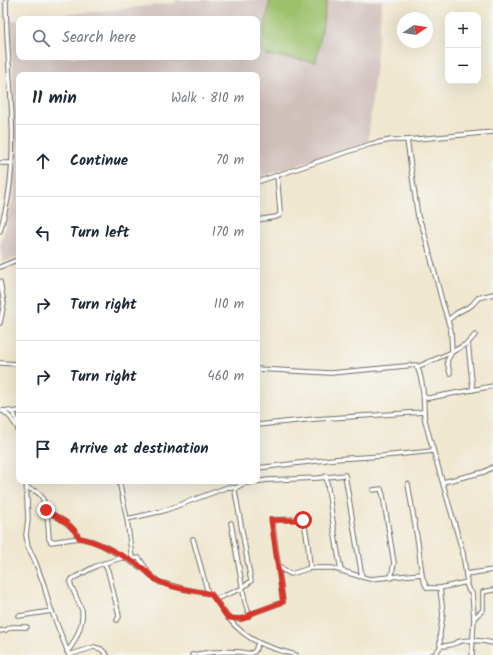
<!DOCTYPE html>
<html lang="en">
<head>
<meta charset="utf-8">
<style>
  :root { --surface:#fff; --page:#f6f6f7; --text:#1f2937; --muted:#747a83; --line:#e0e1e3 }
  body { margin:0; font-family:Kalam,sans-serif; background:var(--page); color:var(--text) }
  .controls { position:absolute; right:12px; top:12px; display:grid; overflow:hidden; border-radius:8px; box-shadow:0 4px 16px #0002 }
  .controls button { width:36px; height:36px; display:grid; place-items:center; padding:0; border:0; border-bottom:1px solid var(--line); background:var(--surface); color:var(--text); font:20px sans-serif }
  .compass { position:absolute; left:397px; top:12px; width:36px; height:36px; border-radius:50%; background:var(--surface); box-shadow:0 4px 16px #0002; rotate:78deg }
  .stop { position:absolute; width:12px; height:12px; margin:-9px; border:3px solid #d93025; border-radius:50%; background:#fff }
  .stop.end { background:#d93025; border-color:#fff; box-shadow:0 1px 4px #0008 }
  .list { margin:0; padding:0; list-style:none }
  h2 { display:flex; justify-content:space-between; align-items:center; height:52px; margin:0; padding:0 16px; font-size:17px }
  h2 small { font-size:13px; font-weight:400; color:var(--muted) }
  .list li { display:grid; grid-template-columns:26px 1fr auto; gap:12px; align-items:center; box-sizing:border-box; height:72px; padding:0 16px; border-top:1px solid var(--line) }
  .list b { display:block; font-size:15px; white-space:nowrap }
  .list em { font-size:13px; font-style:normal; color:var(--muted) }
  .icon { flex:none; width:22px; height:22px; fill:none; stroke:currentColor; stroke-width:2; stroke-linecap:round; stroke-linejoin:round }
  .map { position:relative; flex:none; width:493px; height:655px; overflow:hidden }
  .search { position:absolute; background:var(--surface); box-shadow:0 4px 16px #0002; left:16px; top:16px; width:244px; height:44px; display:flex; align-items:center; gap:10px; box-sizing:border-box; padding:0 14px; border-radius:8px; color:var(--muted); font-size:15px }
  .panel { position:absolute; background:var(--surface); box-shadow:0 4px 16px #0002; left:16px; top:72px; width:244px; height:412px; border-radius:8px }
  .map>svg:first-child { display:block }
</style>
</head>
<body>
<div class="map">
<svg width="493" height="655" viewBox="0 0 493 655">
  <rect width="100%" height="100%" fill="#f6f6f2"/>
  <filter id="ink" filterUnits="userSpaceOnUse"><feTurbulence type="fractalNoise" baseFrequency=".025" numOctaves="2"/><feDisplacementMap in="SourceGraphic" scale="8" xChannelSelector="R" yChannelSelector="G"/><feConvolveMatrix kernelMatrix="1 2 1 2 8 2 1 2 1" color-interpolation-filters="sRGB"/></filter>
  <filter id="wash" filterUnits="userSpaceOnUse"><feTurbulence type="fractalNoise" baseFrequency=".012" numOctaves="4" result="noise"/><feDisplacementMap in="SourceGraphic" scale="16" xChannelSelector="R" yChannelSelector="G"/><feGaussianBlur stdDeviation="0.9" result="paint"/><feColorMatrix in="noise" values="0 0 0 0 0 0 0 0 0 0 0 0 0 0 0 0 0 1.4 0 .05"/><feComposite in="paint" operator="in"/></filter>
  <g filter="url(#wash)">
    <rect width="100%" height="100%" fill="#efe7cf"/>
    <polygon fill="#d0c0bc" points="176,0 382,0 368,142 257,178 257,75 19,75 19,257 3,262 0,246 15,193 14,100 11,21 19,20 19,57 257,57 257,19 25,19 176,3"/>
    <polygon fill="#9bc16c" stroke="#63764c" points="270,0 327,0 316,62 266,55 261,50"/>
  </g>
  <g filter="url(#ink)">
    <g fill="none" stroke-linecap="round" stroke-linejoin="round">
      <defs>
        <g id="street">
          <polyline points="407,140 418,217 423,228 442,301 451,331 452,352 447,361 450,373"/>
          <polyline points="0,163 12,163"/>
          <polyline points="257,182 371,144 391,140 407,140 493,132"/>
          <polyline points="257,220 276,217 280,215 280,210 277,175"/>
          <path d="M0,231C3,220 6,209 8,198C19,133 6,66 6,0"/>
          <polyline points="0,267 19,259"/>
          <polyline points="0,281 4,303 0,323"/>
          <polyline points="448,320 457,313 472,305 478,298 493,294"/>
          <polyline points="0,363 19,364"/>
          <polyline points="417,367 452,352 468,343"/>
          <polyline points="473,390 468,343 475,335"/>
          <polyline points="423,395 426,398 429,398 493,386"/>
          <path d="M0,411C3,411 7,410 10,411C18,414 17,428 19,435"/>
          <polyline points="3,411 10,417 17,427"/>
          <polyline points="11,412 19,411"/>
          <polyline points="257,425 315,419 424,412"/>
          <polyline points="257,468 334,459 383,456 433,451"/>
          <path d="M326,476C331,507 335,539 341,570"/>
          <polyline points="26,481 28,519 26,535 28,547 35,561 44,585 49,604 69,655"/>
          <polyline points="119,481 127,519 132,558"/>
          <polyline points="443,482 484,472 493,467"/>
          <polyline points="241,484 268,480 318,478 345,475 362,577"/>
          <polyline points="408,484 418,543 422,575"/>
          <path d="M28,488C30,490 34,490 37,492C48,498 48,527 49,539L51,542L79,538L92,541L102,545L142,568L159,582L184,589L211,594C218,602 223,611 229,619C248,642 269,648 296,655"/>
          <polyline points="373,490 381,489 383,495 394,563 391,578"/>
          <path d="M46,510C59,519 72,523 79,538"/>
          <polyline points="127,519 163,511 228,487 236,488"/>
          <polyline points="231,523 245,602 248,611 250,614"/>
          <polyline points="193,539 208,593"/>
          <polyline points="130,559 139,558 147,570"/>
          <polyline points="104,563 108,571 118,611 119,617 117,620"/>
          <polyline points="278,564 283,570 291,574 310,568"/>
          <polyline points="466,574 493,570"/>
          <polyline points="466,583 469,591 472,593 474,618"/>
          <path d="M440,588L443,614L440,633V645C446,648 454,643 461,641C472,639 482,641 493,643"/>
          <polyline points="216,599 241,589 251,581 235,491 236,488 241,485 241,481"/>
          <polyline points="19,616 52,611"/>
          <path d="M228,618C235,619 245,621 250,614L283,602L272,519V520L297,519L304,521L308,545L310,568H332L362,577L370,579L421,574L426,586L428,588H440L467,582L463,553L428,432C427,426 424,419 424,413C424,400 423,377 416,365L331,373L257,369"/>
          <polyline points="0,631 6,630 11,627 27,627"/>
          <path d="M67,652C75,643 84,623 82,610L70,583L72,579L96,566L124,557"/>
          <polyline points="69,655 94,647 101,649 107,655"/>
          <path d="M192,655C208,652 224,651 240,652C246,653 251,655 255,651L258,643"/>
          <polyline points="432,655 436,653 441,646"/>
          <polyline points="472,655 474,618 483,610 483,592 493,590"/>
        </g>
      </defs>
      <use href="#street" stroke="#706d64" stroke-width="5.5"/>
      <use href="#street" stroke="#fff" stroke-width="3.5"/>
    </g>
  </g>
  <g fill="none" stroke-linecap="round" stroke-linejoin="round" filter="url(#ink)">
    <path stroke="#d93025" stroke-width="5" d="M46,510C59,519 72,523 79,538C97,540 127,558 143,568C149,573 153,579 160,582C176,590 195,590 211,594L228,618L241,619L248,617L250,614L283,602L271,519L272,520H303"/>
  </g>
</svg>
<div class="controls">
<button>+</button>
<button>−</button>
</div>
<svg class="compass" viewBox="-18 -18 36 36"><path d="M0-13l5 13h-10z" fill="#e53935"/><path d="M0 13l5-13h-10z" fill="#747a83"/></svg>
<div class="stop" style="left:303px;top:520px"></div>
<div class="stop end" style="left:46px;top:510px"></div>
<div class="search"><svg class="icon" aria-label="search" viewBox="0 0 24 24"><circle cx="10" cy="10" r="6"/><path d="M15 15l6 6"/></svg>Search here</div>
<section class="panel">
<h2>11 min<small>Walk · 810 m</small></h2>
<ul class="list">
<li><svg class="icon" aria-label="ahead" viewBox="0 0 24 24"><path d="M12 20V5M6 11l6-6 6 6"/></svg><div><b>Continue</b></div><em>70 m</em></li>
<li><svg class="icon" aria-label="left" viewBox="0 0 24 24"><path d="M17 20v-9H6M10 6l-5 5 5 5"/></svg><div><b>Turn left</b></div><em>170 m</em></li>
<li><svg class="icon" aria-label="right" viewBox="0 0 24 24"><path d="M7 20v-9h11M14 6l5 5-5 5"/></svg><div><b>Turn right</b></div><em>110 m</em></li>
<li><svg class="icon" aria-label="right" viewBox="0 0 24 24"><path d="M7 20v-9h11M14 6l5 5-5 5"/></svg><div><b>Turn right</b></div><em>460 m</em></li>
<li><svg class="icon" aria-label="arrive" viewBox="0 0 24 24"><path d="M6 21V4h12l-3 4 3 4H6"/></svg><div><b>Arrive at destination</b></div></li>
</ul>
</section>
</div>
</body>
</html>
